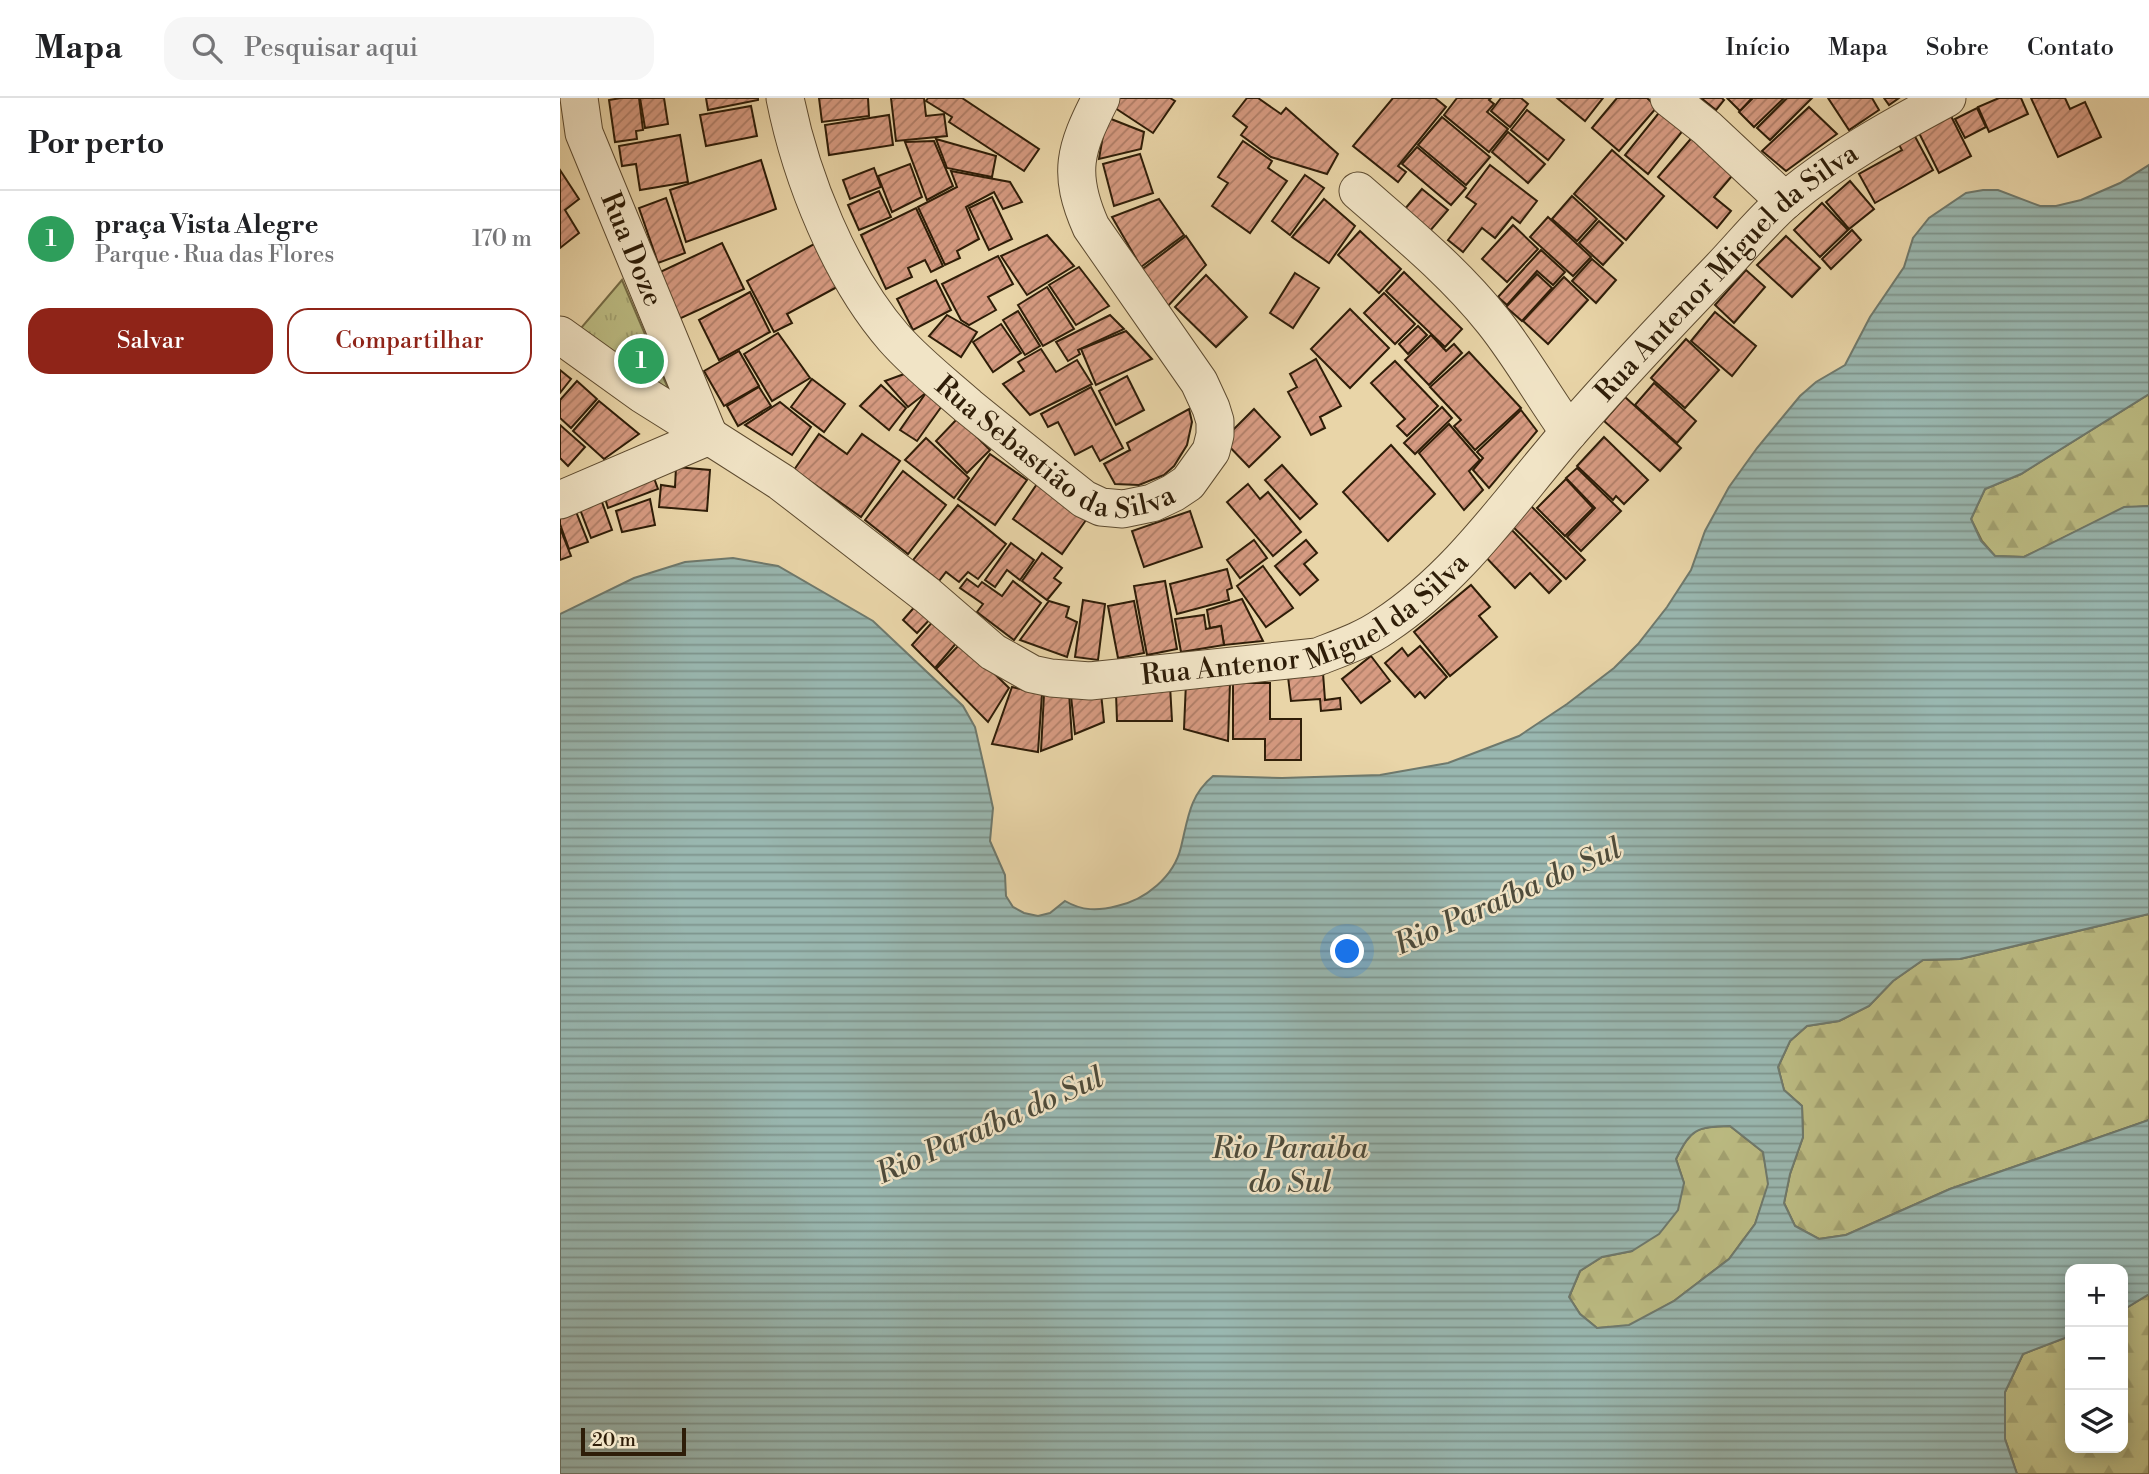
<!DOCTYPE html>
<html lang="pt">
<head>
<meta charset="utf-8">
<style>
  :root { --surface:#fff; --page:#f6f6f6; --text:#202124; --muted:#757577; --line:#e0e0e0; --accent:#8f2418 }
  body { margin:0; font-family:"Libre Bodoni",serif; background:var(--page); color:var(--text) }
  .controls { position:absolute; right:21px; bottom:21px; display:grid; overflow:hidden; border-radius:14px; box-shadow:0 4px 18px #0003 }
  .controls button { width:63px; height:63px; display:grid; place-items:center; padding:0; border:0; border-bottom:2px solid var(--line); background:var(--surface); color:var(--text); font:35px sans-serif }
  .scale { position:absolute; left:21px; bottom:18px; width:105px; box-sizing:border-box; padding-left:7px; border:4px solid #2e1d08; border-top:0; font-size:19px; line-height:24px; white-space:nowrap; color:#2e1d08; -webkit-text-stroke:5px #f1e4c6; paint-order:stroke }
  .you { position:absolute; left:788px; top:854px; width:24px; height:24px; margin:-18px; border:5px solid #fff; border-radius:50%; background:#1a73e8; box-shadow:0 0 0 10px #1a73e833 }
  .badge { display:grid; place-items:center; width:46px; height:46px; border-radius:50%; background:var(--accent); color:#fff; font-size:23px; font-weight:700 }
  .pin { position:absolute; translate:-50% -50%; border:4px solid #fff; box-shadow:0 2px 7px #0006 }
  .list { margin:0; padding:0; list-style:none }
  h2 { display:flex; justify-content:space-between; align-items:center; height:91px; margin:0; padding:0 28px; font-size:30px }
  h2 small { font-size:23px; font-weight:400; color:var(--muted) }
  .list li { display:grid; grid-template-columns:46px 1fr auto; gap:21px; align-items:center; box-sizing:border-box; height:98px; padding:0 28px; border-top:2px solid var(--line) }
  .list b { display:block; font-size:26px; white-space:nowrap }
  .list p { margin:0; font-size:23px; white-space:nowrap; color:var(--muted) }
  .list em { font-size:23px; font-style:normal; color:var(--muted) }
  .actions { display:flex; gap:14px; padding:21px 28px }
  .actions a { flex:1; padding:16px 0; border:2px solid var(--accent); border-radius:21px; text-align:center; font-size:24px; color:var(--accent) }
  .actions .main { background:var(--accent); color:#fff }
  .icon { flex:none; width:38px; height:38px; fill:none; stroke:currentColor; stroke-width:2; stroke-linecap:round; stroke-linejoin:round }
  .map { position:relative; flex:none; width:1589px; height:1376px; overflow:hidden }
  header { display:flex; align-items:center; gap:42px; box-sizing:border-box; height:98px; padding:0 35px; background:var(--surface); border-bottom:2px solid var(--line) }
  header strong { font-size:33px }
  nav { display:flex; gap:38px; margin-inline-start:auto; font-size:24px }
  .search { width:490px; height:63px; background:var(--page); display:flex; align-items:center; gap:18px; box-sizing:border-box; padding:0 24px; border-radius:21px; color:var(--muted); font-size:26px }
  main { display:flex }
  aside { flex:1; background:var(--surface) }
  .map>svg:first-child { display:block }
</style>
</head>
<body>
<header>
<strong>Mapa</strong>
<div class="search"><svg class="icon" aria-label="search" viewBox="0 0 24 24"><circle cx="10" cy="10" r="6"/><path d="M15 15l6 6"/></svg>Pesquisar aqui</div>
<nav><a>Início</a><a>Mapa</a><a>Sobre</a><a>Contato</a></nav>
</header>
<main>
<aside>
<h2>Por perto<small></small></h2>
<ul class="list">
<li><span class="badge" style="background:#2e9e5b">1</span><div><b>praça Vista Alegre</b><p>Parque · Rua das Flores</p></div><em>170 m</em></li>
</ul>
<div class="actions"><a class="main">Salvar</a><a>Compartilhar</a></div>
</aside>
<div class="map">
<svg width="1589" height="1376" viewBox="0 0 1589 1376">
  <defs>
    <pattern id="grass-tufts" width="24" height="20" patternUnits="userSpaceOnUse" patternTransform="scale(1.75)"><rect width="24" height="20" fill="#bcbc83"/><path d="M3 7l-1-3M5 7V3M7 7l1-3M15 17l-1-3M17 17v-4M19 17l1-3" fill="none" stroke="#a2a170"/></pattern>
    <pattern id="forest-firs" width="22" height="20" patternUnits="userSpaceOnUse" patternTransform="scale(1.75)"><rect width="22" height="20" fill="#bcbc83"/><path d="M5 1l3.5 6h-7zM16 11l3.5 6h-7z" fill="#a2a170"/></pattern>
    <pattern id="water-rules" width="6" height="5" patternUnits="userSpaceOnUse" patternTransform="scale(1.75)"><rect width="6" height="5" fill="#99b7b0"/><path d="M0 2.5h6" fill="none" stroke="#7d948d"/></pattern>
    <pattern id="building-hatch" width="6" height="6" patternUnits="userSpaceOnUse" patternTransform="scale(1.75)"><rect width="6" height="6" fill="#d79b82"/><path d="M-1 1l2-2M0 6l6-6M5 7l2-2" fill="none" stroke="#af7e68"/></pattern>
  </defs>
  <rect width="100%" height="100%" fill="#e9d5a8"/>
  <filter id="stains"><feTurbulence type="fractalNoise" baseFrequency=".00286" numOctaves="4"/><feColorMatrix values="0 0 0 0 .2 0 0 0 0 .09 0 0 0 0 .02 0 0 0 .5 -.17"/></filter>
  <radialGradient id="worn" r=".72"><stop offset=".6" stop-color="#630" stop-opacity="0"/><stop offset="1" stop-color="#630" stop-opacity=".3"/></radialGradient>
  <polygon fill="url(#grass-tufts)" stroke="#756c46" stroke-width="2" points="62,182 110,295 21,230"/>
  <g fill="url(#forest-firs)" stroke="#756c46" stroke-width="2">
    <polygon points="1589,296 1589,408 1564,410 1464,459 1435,458 1422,443 1411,421 1425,391 1461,376"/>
    <polygon points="1589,816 1589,1022 1390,1091 1286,1137 1259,1141 1235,1128 1224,1105 1230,1076 1243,1039 1242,1008 1224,992 1218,969 1230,943 1247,928 1279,923 1309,908 1333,883 1363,862 1400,861"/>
    <path d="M1170,1028L1203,1054L1209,1086L1195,1126L1169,1161L1114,1203L1069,1228L1037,1230L1020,1216L1009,1199L1020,1173L1042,1159L1072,1153L1124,1085L1116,1061C1131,1030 1136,1029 1170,1028Z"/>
    <polygon points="1589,1196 1589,1376 1457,1376 1445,1341 1445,1294 1463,1256 1510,1238 1510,1350 1563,1350 1563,1212"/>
  </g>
  <path fill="url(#water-rules)" stroke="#6e796d" stroke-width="2" fill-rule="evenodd" d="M1589,67V296L1461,376L1425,391L1411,421L1421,443L1435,458L1464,459L1564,409L1589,408V816L1400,861L1363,862L1333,883L1309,908L1279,923L1247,928L1230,943L1218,969L1224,992L1242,1008L1243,1039L1230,1076L1224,1105L1235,1128L1259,1141L1286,1137L1390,1091L1589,1022V1196L1563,1212V1171H1510V1238L1463,1256L1445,1294V1341L1457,1376H0V516L74,480L125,464L173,460L218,468L313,523L403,608L415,629L425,673L433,710L430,743L445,777L446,798L453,809L464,815L478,818L490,815L505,803C522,813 538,813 557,808C585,802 614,779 621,749C628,721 629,698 653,678L722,680L820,677L888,665L959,638L1007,606L1054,570L1078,546L1107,509L1131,472L1145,433L1169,389L1197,350L1240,298L1256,284L1285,267L1310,219L1344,169L1353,140L1369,120L1406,95L1423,92H1438L1480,108H1496L1521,102L1560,85ZM1170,1028L1203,1054L1208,1086L1195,1126L1169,1161L1114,1203L1069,1227L1037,1230L1020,1216L1009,1199L1020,1173L1042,1159L1072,1153L1099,1136L1118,1112L1124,1085L1116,1061C1131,1031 1136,1029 1170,1028Z"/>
  <g fill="url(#building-hatch)" stroke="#2e1d08" stroke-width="2">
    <polygon points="61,0 79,0 83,32 76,33 77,41 55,44 49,2"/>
    <polygon points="80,0 104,0 108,26 85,30"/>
    <polygon points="146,0 198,0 198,2 148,12"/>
    <polygon points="259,0 308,0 309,18 262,24"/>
    <polygon points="331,0 364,0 366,18 384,16 387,38 336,43"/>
    <polygon points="368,0 402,0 479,51 464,73 389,24 392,19 366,3"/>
    <polygon points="553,0 610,0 615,3 593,35 549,6"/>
    <polygon points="687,0 698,0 721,16 726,10 778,56 767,76 711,59 681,37 687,29 673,18"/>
    <polygon points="833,0 875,0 886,9 838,68 846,74 838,84 793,48"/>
    <polygon points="897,0 931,0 929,2 934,6 927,14 948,31 929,54 884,17"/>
    <polygon points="941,0 961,0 968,6 950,29 931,13"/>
    <polygon points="997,0 1043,0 1025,23"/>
    <polygon points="1057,0 1087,0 1097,9 1059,53 1032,30"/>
    <polygon points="1141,0 1162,0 1164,2 1156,12"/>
    <polygon points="1167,0 1192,0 1180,13"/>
    <polygon points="1193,0 1224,0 1194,29 1179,14"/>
    <polygon points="1227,0 1252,0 1210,42 1197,30"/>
    <polygon points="1268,0 1312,0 1319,12 1289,32"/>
    <polygon points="1324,0 1339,0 1329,7"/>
    <polygon points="1439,0 1461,0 1468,16 1429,34 1418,9"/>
    <polygon points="1471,0 1505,0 1510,11 1525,4 1541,39 1498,59"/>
    <polygon points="191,8 197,38 146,48 140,17"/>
    <polygon points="1249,9 1277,36 1226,73 1202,53"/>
    <polygon points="1417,10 1426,29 1405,40 1395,21"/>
    <polygon points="1102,11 1125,30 1088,76 1065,57"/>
    <polygon points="967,12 1004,42 988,62 951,32"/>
    <polygon points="1389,14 1411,58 1379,75 1357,31"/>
    <polygon points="329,17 333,47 269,57 265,27"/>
    <polygon points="546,19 584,34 581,51 539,61"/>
    <polygon points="882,19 930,59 906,87 858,47"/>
    <polygon points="1351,31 1373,72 1315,105 1299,76 1342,52 1335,40"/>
    <polygon points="948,34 985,66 968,85 932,54"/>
    <polygon points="1135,36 1177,72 1154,99 1171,113 1157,130 1098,79"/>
    <polygon points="120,37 128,84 80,92 76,66 62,68 59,48"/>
    <polygon points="376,41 436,58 432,79 387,70"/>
    <polygon points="374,43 393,88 367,102 345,44"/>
    <polygon points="683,43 712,63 708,70 727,83 690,135 652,108 668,85 658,79"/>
    <polygon points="857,49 906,90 891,107 842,66"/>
    <polygon points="1052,52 1104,98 1066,142 1014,96"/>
    <polygon points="580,56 593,95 554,108 543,66"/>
    <polygon points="201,62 216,111 126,144 110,92"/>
    <polygon points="350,66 362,99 332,114 318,78"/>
    <polygon points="930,67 977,103 960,125 952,119 935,140 922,130 903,154 888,142 916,106 906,99"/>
    <polygon points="314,70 321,89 290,101 283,82"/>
    <polygon points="0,72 19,101 5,112 19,135 0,150"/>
    <polygon points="391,73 450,84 462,104 443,111 434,94 406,109 419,141 397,153 400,160 385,167 358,109 397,89"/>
    <polygon points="745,77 764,90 730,137 712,123"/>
    <polygon points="1290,83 1314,111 1289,131 1266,104"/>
    <polygon points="862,91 888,112 869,134 844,112"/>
    <polygon points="319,93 331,119 299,132 288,107"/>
    <polygon points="1012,98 1037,121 1017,143 992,121"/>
    <polygon points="432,99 452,141 429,152 409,110"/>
    <polygon points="106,100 125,155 98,165 79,110"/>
    <polygon points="599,101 624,137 581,169 552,119"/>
    <polygon points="764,101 795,128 769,165 732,139"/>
    <polygon points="1262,105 1288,132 1260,159 1234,132"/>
    <polygon points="356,110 383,168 371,174 365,162 348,170 352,179 326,191 301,137"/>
    <polygon points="988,119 1031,159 1013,178 970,139"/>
    <polygon points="1039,123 1063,145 1043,167 1019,145"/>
    <polygon points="953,127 978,151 947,184 922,161"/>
    <polygon points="1292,132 1301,142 1271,171 1262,161"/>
    <polygon points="800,133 841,171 819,195 778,157"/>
    <polygon points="487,137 514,168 467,197 441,158"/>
    <polygon points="626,138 646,167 608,208 580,173"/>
    <polygon points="1226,138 1260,170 1232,199 1197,167"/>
    <polygon points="162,145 184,191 119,221 98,175"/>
    <polygon points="254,146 277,189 227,216 232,225 214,234 187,183"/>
    <polygon points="981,152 1005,174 993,187 977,173 947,207 938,199"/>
    <polygon points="438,158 453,186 428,199 436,212 409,227 401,222 382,186"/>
    <polygon points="1032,161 1056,182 1036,205 1012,183"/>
    <polygon points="519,169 549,208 516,227 489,187"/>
    <polygon points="1186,172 1205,189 1174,225 1155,207"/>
    <polygon points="844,174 902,231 885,249 826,193"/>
    <polygon points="735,175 759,190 733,230 710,215"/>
    <polygon points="977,176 992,190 962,223 946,209"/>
    <polygon points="646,177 687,219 656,249 615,209"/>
    <polygon points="1004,179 1028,202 988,246 963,223"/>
    <polygon points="376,182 391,212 353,232 337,201"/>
    <polygon points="487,189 514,231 483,248 458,207"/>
    <polygon points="190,194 210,234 159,262 139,222"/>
    <polygon points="824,195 855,226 835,246 804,215"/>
    <polygon points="790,211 829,250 790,290 751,251"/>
    <polygon points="458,213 480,248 465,257 443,222"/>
    <polygon points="1155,214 1196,248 1172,278 1131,243"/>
    <polygon points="387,217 417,234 401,259 369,238"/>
    <polygon points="550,217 564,231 518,252 520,256 508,263 496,244"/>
    <polygon points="441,226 461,255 433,274 413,244"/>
    <polygon points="858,228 867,237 848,256 839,246"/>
    <polygon points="566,233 592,261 536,287 521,251"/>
    <polygon points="218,235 250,280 212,303 184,256"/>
    <polygon points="871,237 886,253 894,246 902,255 869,287 845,262"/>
    <polygon points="1126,241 1159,272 1125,310 1091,280"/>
    <polygon points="481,251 496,274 517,262 532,286 470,317 443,286 464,273 458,264"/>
    <polygon points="179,253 199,288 164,308 144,273"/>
    <polygon points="909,254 961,310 915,352 894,328 901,322 870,289"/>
    <polygon points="756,261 781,308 760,319 765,330 751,337 728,294 737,289 730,276"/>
    <polygon points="835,263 878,308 847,338 837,328 845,321 811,285"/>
    <polygon points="0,272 11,281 0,295"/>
    <polygon points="347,275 367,294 348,309 325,283"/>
    <polygon points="567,278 584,312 556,327 539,293"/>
    <polygon points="252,281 285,306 264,334 231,309"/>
    <polygon points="17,283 37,301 11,330 0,320 0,302"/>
    <polygon points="1094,285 1136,323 1117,345 1075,307"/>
    <polygon points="321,287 346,310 329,332 300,308"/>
    <polygon points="199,289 211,308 178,328 167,308"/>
    <polygon points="531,289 563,350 540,363 532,348 515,357 498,324 488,329 481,316"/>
    <polygon points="368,292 384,305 357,343 340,332"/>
    <polygon points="1065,299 1121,350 1100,373 1044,323"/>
    <polygon points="39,303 79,336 44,361 13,333"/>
    <polygon points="220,304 251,329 232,357 185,327"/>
    <polygon points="882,309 892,320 855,356 844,345"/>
    <polygon points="629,311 632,324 627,347 614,368 604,377 579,387 555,386 544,366 570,352 567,345"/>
    <polygon points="694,311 720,339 689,369 663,342"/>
    <polygon points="961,312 977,333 929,390 913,372 923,360 917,354"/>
    <polygon points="398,320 430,352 407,375 376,343"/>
    <polygon points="889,326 920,362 909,373 923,392 904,412 859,355"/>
    <polygon points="0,327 25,349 8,368 0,360"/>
    <polygon points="259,336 287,356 302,336 340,363 301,419 234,372"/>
    <polygon points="1044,339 1088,382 1064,406 1056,398 1053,402 1017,368"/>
    <polygon points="366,340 409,380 394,400 345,362"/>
    <polygon points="831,347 875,396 828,443 783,394"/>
    <polygon points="430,356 467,382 435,427 398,401"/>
    <polygon points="722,367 757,406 740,421 705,382"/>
    <polygon points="116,369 150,372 147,413 99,409 101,387 115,389"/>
    <polygon points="1017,370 1061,413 1021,453 1007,439 1035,410 1006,380"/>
    <polygon points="91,372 98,391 48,410 42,391"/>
    <polygon points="343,373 386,407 348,456 305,422"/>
    <polygon points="1006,381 1033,410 1005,438 977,410"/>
    <polygon points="477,386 526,422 502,456 453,421"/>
    <polygon points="688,386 700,401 708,394 741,434 713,458 667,404"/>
    <polygon points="38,393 52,432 31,440 16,401"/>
    <polygon points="90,401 95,427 62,434 56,413"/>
    <polygon points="967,404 1025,462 1006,481 947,423"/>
    <polygon points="13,406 28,444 9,451 0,426 0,411"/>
    <polygon points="398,407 446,446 418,481 408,474 399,484 386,474 379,483 353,462"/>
    <polygon points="630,413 642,449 584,469 572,433"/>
    <polygon points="948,428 1001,483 989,495 970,475 955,490 921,454"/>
    <polygon points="0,430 11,458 0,462"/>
    <polygon points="694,442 707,460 680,480 667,462"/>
    <polygon points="746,442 757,455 744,466 758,482 740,497 715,468"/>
    <polygon points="451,445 474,462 460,482 447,472 435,489 425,482"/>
    <polygon points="482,455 502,470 494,480 501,485 487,502 462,483"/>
    <polygon points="703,468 733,510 706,529 677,488"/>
    <polygon points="667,471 672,490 667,492 669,502 617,516 610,486"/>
    <polygon points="407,481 418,489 422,484 442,498 453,483 481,505 454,542 417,514 423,506 400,490"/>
    <polygon points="605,483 617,551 587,557 574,488"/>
    <polygon points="911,487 930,509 919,518 937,539 890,578 854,534"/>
    <polygon points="682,501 703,543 664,547 661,528 650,530 647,512"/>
    <polygon points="523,502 545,506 538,562 515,559"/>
    <polygon points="489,503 509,509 506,519 517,524 507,559 460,542"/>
    <polygon points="574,503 584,555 558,560 548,508"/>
    <polygon points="358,505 373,518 357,535 343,522"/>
    <polygon points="644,517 646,531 661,528 664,547 621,554 615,521"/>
    <polygon points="375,521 398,543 375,570 352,547"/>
    <polygon points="402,544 449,590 428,624 376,571"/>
    <polygon points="860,548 887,579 865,600 860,594 855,599 825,565 842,550 848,558"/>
    <polygon points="811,558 830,583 801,605 782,581"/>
    <polygon points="763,575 765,602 780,600 781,611 761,613 760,601 731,603 728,579"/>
    <polygon points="626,584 670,585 668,643 624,631"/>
    <polygon points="673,585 710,585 710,621 741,621 741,662 705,662 705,641 673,641"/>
    <polygon points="610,587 612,623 557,623 556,595"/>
    <polygon points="452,589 482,596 478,654 432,646"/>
    <polygon points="509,594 512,641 481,653 484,596"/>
    <polygon points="541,595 544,624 515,636 511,598"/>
  </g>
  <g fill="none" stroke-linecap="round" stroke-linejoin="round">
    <defs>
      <g id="minor">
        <path id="s1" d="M19,0L24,35L149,338"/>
        <path id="s2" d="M225,0C241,80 280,178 334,240C356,265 383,286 408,308C446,339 485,370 524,401L541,409L563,411L592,405L613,395L628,385L651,353L655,337V323L651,310L639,284L531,129C507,75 515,51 541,0"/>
        <polyline points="1109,0 1147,30 1225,103"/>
        <path d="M798,93C845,134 894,174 933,223C961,258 983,298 1009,334"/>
        <polyline points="0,237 82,296 149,338"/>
        <path id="s3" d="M0,402L149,338L221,384L367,497L433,554L472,576L491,580L530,583L757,559C780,550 804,542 824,528C900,478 951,401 1010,333C1058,278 1109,224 1161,170C1182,148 1203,122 1226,102C1275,61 1331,30 1387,0"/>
      </g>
    </defs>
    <use href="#minor" stroke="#5d4b30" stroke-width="39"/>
    <use href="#minor" stroke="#f1e4c6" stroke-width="37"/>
  </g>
  <g text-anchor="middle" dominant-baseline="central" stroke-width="5" stroke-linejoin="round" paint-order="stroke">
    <g font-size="28" fill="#2e1d08" stroke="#f1e4c6">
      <text stroke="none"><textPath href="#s1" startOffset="161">Rua Doze</textPath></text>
      <text stroke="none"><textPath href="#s3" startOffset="1419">Rua Antenor Miguel da Silva</textPath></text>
      <text stroke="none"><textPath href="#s2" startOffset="469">Rua Sebastião da Silva</textPath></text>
      <text stroke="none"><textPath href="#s3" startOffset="852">Rua Antenor Miguel da Silva</textPath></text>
    </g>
    <g font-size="30" font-style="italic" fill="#4e4b3a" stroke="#f1e4c6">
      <text transform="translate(948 799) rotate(-24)">Rio Paraíba do Sul</text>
      <text transform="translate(430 1028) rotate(-24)">Rio Paraíba do Sul</text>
      <text x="730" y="1051">Rio Paraiba<tspan x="730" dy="34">do Sul</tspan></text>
    </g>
  </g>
  <rect width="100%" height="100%" filter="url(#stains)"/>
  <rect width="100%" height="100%" fill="url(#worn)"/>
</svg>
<div class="controls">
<button>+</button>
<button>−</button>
<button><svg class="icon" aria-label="layers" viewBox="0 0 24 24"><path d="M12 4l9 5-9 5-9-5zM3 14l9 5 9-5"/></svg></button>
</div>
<div class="scale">20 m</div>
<div class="you"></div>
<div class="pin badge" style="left:81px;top:263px;background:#2e9e5b">1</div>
</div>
</main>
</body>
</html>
